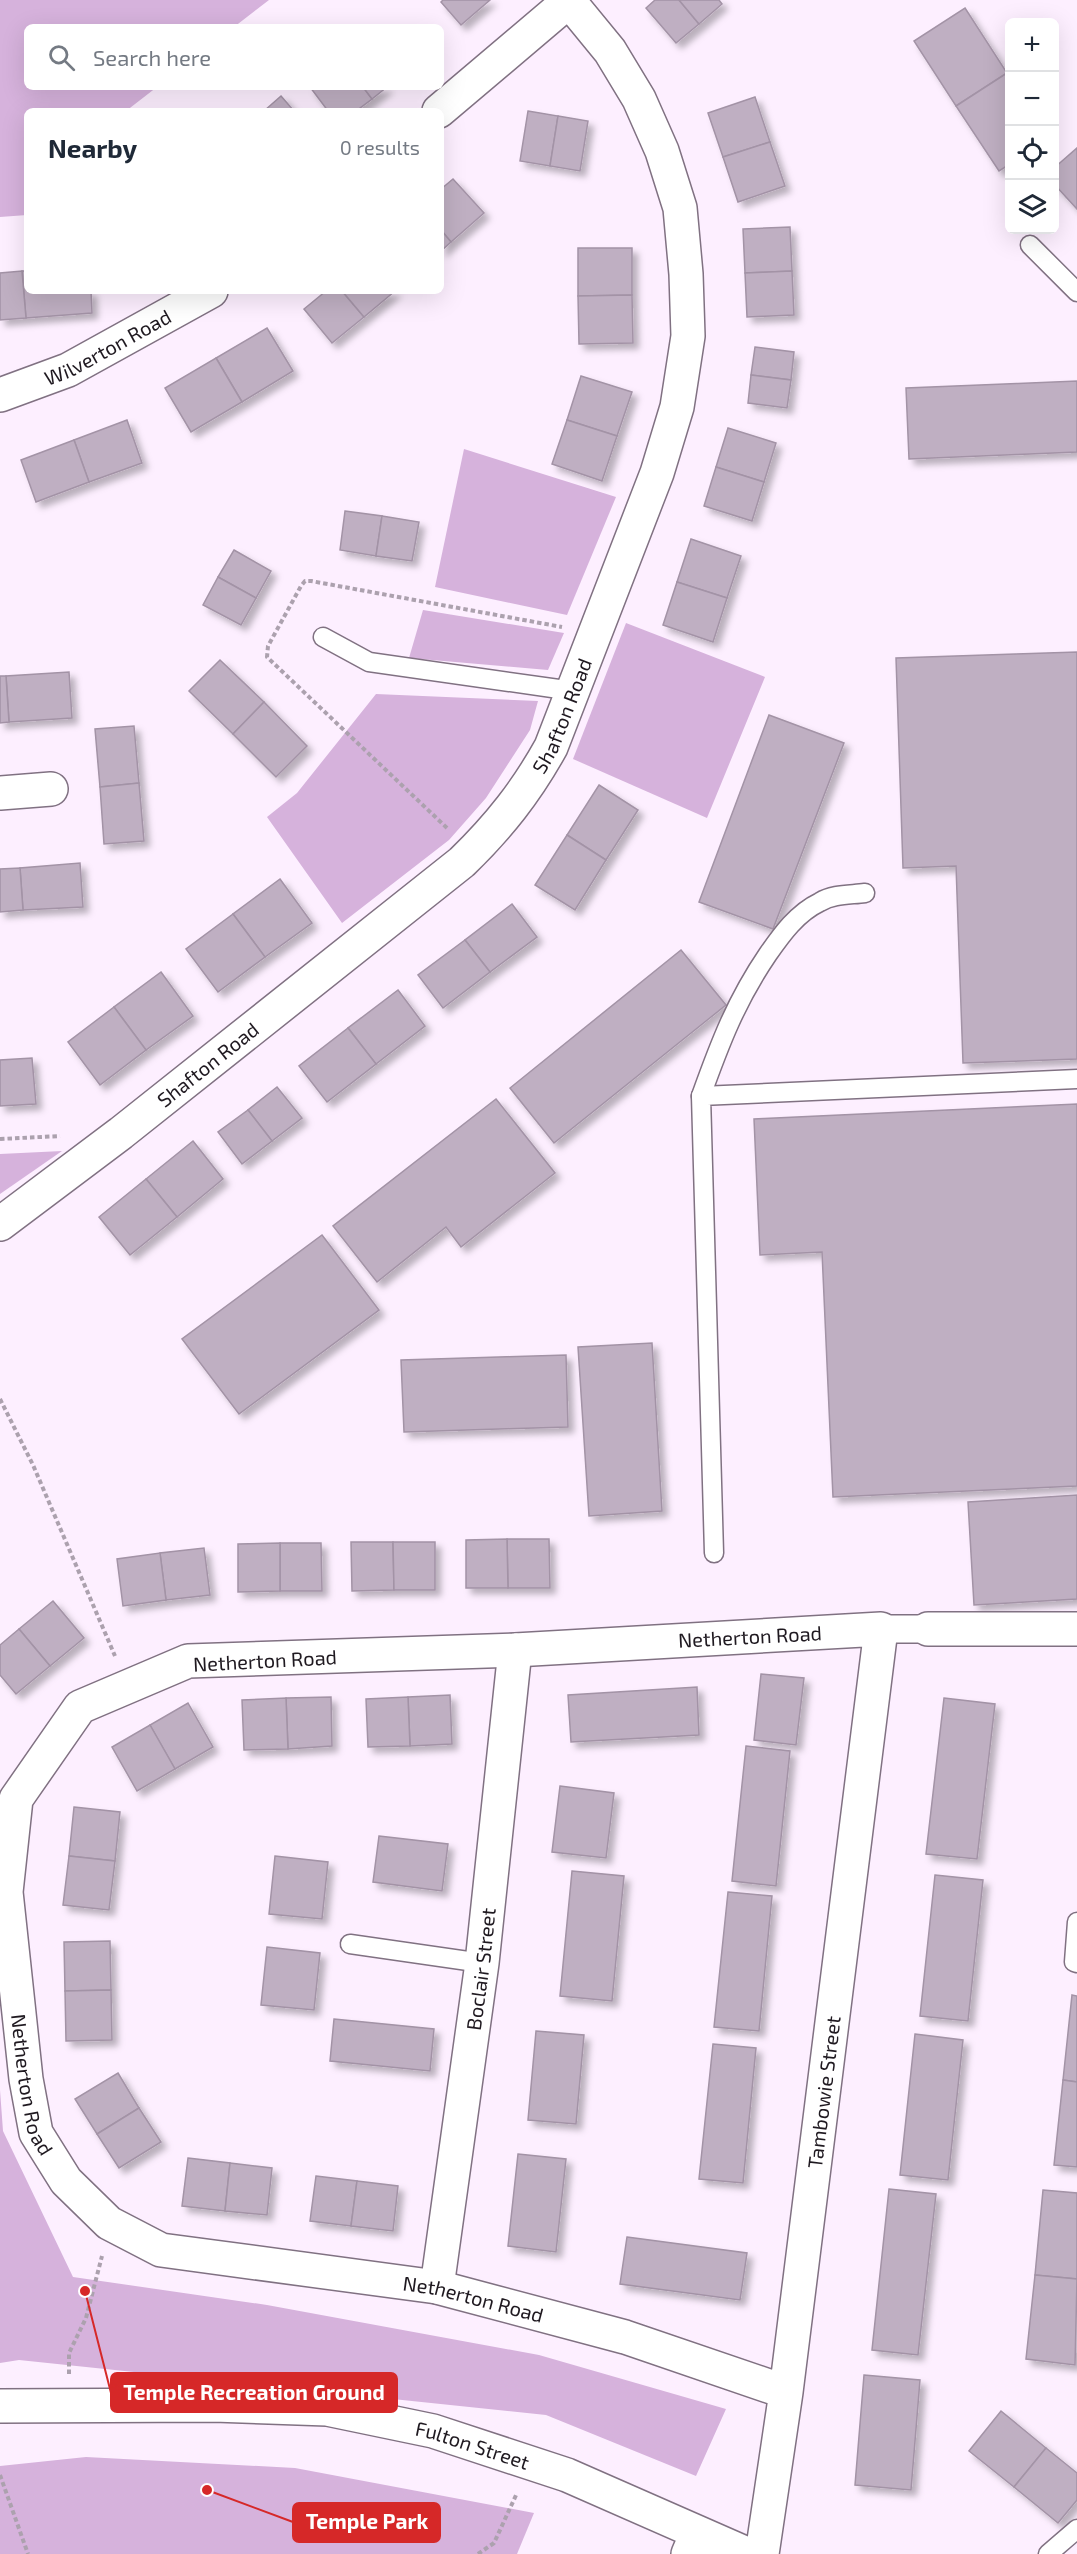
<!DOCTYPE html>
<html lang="en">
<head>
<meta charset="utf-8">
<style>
  :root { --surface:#fff; --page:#f2f2f3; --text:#1f2937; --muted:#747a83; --line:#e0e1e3 }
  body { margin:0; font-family:"Exo 2",sans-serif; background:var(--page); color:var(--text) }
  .controls { position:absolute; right:18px; top:18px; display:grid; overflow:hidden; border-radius:9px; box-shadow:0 6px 24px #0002 }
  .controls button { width:54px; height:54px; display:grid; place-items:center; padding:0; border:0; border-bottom:2px solid var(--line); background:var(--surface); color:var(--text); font:30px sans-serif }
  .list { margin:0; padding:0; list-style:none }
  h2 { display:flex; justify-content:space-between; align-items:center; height:78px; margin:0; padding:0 24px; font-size:26px }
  h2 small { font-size:20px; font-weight:400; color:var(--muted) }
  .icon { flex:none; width:33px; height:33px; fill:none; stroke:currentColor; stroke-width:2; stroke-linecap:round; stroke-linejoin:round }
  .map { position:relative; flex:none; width:1077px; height:2554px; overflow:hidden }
  .search { position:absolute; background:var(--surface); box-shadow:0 6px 24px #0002; left:24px; top:24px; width:420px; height:66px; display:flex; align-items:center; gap:15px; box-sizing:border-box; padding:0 21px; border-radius:9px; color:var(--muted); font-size:22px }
  .panel { position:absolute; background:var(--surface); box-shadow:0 6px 24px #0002; left:24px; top:108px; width:420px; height:186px; border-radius:9px }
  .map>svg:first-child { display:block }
</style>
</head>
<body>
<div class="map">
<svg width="1077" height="2554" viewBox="0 0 1077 2554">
  <defs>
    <filter id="shadow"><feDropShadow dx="5.5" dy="5.5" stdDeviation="3" flood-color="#0004"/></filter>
  </defs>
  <rect width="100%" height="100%" fill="#fdefff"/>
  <g fill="#d6b2dc">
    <polygon points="0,0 269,0 234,27 27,27 27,87 157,87 126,111 27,111 27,215 0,217"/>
    <polygon points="464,449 616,497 567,615 435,587"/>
    <polygon points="423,610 564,633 548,670 409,658"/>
    <polygon points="626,623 765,677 707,818 573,759"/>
    <polygon points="376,694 538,701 530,730 486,798 449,840 342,923 267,817 297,793"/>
    <polygon points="62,1151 0,1194 0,1154"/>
    <polygon points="0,2090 3,2131 73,2277 267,2305 539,2355 726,2409 696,2476 546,2415 19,2360 0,2363"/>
    <polygon points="86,2457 295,2468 534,2513 517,2554 0,2554 0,2466"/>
  </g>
  <g fill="#bfafc2" stroke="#a393a6" stroke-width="1.5" filter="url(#shadow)">
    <polygon points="443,0 490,0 461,25 441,2"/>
    <polygon points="655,0 679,0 699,24 676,43 646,8"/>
    <polygon points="679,0 719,0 722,4 699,24"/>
    <polygon points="965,8 1007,73 956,106 914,41"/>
    <polygon points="1007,73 1010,76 1010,164 999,171 956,106"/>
    <polygon points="310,87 363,87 372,99 356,111 328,111"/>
    <polygon points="363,87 387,87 372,99"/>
    <polygon points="281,96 294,111 264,111"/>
    <polygon points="755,97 770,142 723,157 708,113"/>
    <polygon points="528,111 558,116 550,166 520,161"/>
    <polygon points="558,116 588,121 580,171 550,166"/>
    <polygon points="770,142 785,186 738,202 723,157"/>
    <polygon points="1077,148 1077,209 1054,184 1054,168"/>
    <polygon points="453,179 484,213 451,242 441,230 441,189"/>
    <polygon points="790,227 792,271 745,273 743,229"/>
    <polygon points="441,230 451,242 441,251"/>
    <polygon points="578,248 632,248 632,295 578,296"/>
    <polygon points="22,271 27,271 27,291 91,291 92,313 26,318"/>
    <polygon points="22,271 26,318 0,320 0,273"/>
    <polygon points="792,271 794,315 747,317 745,273"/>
    <polygon points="326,291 342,291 364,317 332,343 304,309"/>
    <polygon points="342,291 395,291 364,317"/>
    <polygon points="632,295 633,343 579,344 578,296"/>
    <polygon points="267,328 293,371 242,402 216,358"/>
    <polygon points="755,347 794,352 791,380 751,375"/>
    <polygon points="216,358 242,402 191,432 165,388"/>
    <polygon points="751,375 791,380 787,408 748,403"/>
    <polygon points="581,376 632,392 617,436 567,420"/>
    <polygon points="1077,381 1077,452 909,459 906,388"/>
    <polygon points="127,420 142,463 89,482 74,440"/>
    <polygon points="567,420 617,436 602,481 552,464"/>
    <polygon points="728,428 776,443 764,482 716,467"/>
    <polygon points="74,440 89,482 36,502 21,460"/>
    <polygon points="716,467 764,482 752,521 704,506"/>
    <polygon points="345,511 382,516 376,556 340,550"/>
    <polygon points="382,516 419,522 412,561 376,556"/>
    <polygon points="691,539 741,556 727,598 677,582"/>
    <polygon points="234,550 271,571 256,598 218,577"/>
    <polygon points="218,577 256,598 241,625 203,605"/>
    <polygon points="677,582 727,598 713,642 663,625"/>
    <polygon points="1077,652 1077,1059 963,1063 956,866 903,868 896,658"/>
    <polygon points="220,660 264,702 233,734 189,691"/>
    <polygon points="69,672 72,718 9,722 6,676"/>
    <polygon points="0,676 6,676 9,722 0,723"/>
    <polygon points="264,702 307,746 276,777 233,734"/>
    <polygon points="769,715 844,743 773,929 699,902"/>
    <polygon points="134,726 139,783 100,787 95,729"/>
    <polygon points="139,783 144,841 104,844 100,787"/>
    <polygon points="599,785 638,810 606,860 567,835"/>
    <polygon points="567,835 606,860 575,910 535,885"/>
    <polygon points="80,863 83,907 23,910 20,868"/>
    <polygon points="20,868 23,910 0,912 0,869"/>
    <polygon points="280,879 312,923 265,957 233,914"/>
    <polygon points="512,904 537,937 490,972 465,940"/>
    <polygon points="233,914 265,957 218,992 186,949"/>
    <polygon points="465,940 490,972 443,1008 418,975"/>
    <polygon points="681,950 726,1005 554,1143 510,1088"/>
    <polygon points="161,972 193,1016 146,1050 114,1007"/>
    <polygon points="398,990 425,1026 376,1064 348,1028"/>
    <polygon points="114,1007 146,1050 100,1085 68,1042"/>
    <polygon points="348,1028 376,1064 327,1102 299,1066"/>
    <polygon points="32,1058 36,1104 0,1106 0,1060"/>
    <polygon points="277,1087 302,1118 272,1141 248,1110"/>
    <polygon points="496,1099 555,1173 461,1247 446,1227 377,1282 333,1226"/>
    <polygon points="1077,1104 1077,1486 833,1497 822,1252 760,1255 754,1119"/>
    <polygon points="248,1110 272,1141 242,1164 218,1132"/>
    <polygon points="193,1141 223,1179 177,1217 146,1179"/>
    <polygon points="146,1179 177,1217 130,1255 99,1217"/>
    <polygon points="322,1235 379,1310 239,1414 182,1339"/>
    <polygon points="652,1343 662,1511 589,1516 578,1347"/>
    <polygon points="566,1355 568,1427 404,1432 401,1360"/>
    <polygon points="1077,1495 1077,1599 974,1605 968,1502"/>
    <polygon points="507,1539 549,1539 550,1588 508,1588"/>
    <polygon points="507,1539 508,1588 466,1588 466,1540"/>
    <polygon points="351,1542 393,1542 394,1590 352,1591"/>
    <polygon points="393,1542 435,1542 435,1590 394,1590"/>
    <polygon points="280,1543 321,1543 322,1591 280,1591"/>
    <polygon points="280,1543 280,1591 238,1592 238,1544"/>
    <polygon points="204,1548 210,1595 166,1600 160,1553"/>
    <polygon points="160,1553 166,1600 123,1606 117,1559"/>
    <polygon points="53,1601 84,1638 50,1666 19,1629"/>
    <polygon points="19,1629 50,1666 16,1694 0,1675 0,1645"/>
    <polygon points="761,1674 804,1678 796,1745 754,1740"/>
    <polygon points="697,1687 699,1735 571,1742 568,1695"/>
    <polygon points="450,1695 452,1744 410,1746 408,1697"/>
    <polygon points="331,1697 332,1746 288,1749 286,1698"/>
    <polygon points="408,1697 410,1746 368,1747 366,1699"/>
    <polygon points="286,1698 288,1749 244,1750 242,1700"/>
    <polygon points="944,1698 995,1704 977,1859 926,1854"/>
    <polygon points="188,1703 213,1747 175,1769 150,1725"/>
    <polygon points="150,1725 175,1769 137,1791 112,1747"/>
    <polygon points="746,1746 790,1751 776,1886 732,1881"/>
    <polygon points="560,1786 614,1793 606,1858 552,1852"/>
    <polygon points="74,1807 120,1812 115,1861 69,1856"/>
    <polygon points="379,1836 448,1844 442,1891 373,1882"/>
    <polygon points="69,1856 115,1861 109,1910 63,1905"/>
    <polygon points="275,1856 328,1862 322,1919 269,1914"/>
    <polygon points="572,1871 624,1876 612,2001 560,1996"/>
    <polygon points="935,1875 983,1880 968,2021 920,2016"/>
    <polygon points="728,1892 772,1896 759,2031 714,2027"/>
    <polygon points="110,1941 111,1990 65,1991 64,1942"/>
    <polygon points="267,1947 320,1953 314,2010 261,2005"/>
    <polygon points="111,1990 112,2040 66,2041 65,1991"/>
    <polygon points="1072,1995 1077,1996 1077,2082 1063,2080"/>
    <polygon points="334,2019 434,2029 430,2071 330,2061"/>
    <polygon points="536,2031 584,2035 576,2124 528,2120"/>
    <polygon points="915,2034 963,2040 948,2180 900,2175"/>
    <polygon points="713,2044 756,2048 743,2183 699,2179"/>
    <polygon points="118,2073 139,2108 97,2134 75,2099"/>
    <polygon points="1063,2080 1077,2082 1077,2167 1054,2165"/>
    <polygon points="139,2108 161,2142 119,2168 97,2134"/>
    <polygon points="518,2154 566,2159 556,2252 508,2246"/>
    <polygon points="188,2158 230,2163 225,2211 182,2206"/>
    <polygon points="230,2163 272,2168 267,2215 225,2211"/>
    <polygon points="316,2176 357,2181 351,2226 310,2221"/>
    <polygon points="357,2181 398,2186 393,2231 351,2226"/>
    <polygon points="889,2189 936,2194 918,2355 872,2350"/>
    <polygon points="1043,2190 1077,2193 1077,2279 1035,2275"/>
    <polygon points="627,2237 747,2253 740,2300 620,2284"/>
    <polygon points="1035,2275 1077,2279 1075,2365 1026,2359"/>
    <polygon points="864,2375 920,2380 911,2490 855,2485"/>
    <polygon points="1001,2411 1046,2448 1014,2487 969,2451"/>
    <polygon points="1046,2448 1077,2473 1077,2500 1058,2523 1014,2487"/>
  </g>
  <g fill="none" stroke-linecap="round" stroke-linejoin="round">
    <defs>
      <g id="service">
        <polyline points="1030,245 1077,292"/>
        <polyline points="323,637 369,662 573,691"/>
        <path d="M701,1096C720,1043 736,1001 768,954C782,934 797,913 820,902C833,894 850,895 865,893"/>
        <polyline points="714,1553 701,1096 1077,1079"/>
        <polyline points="1077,1922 1074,1962 1077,1963"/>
        <polyline points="350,1944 482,1963"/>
        <polyline points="1048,2554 1077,2529"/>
      </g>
      <polyline id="pedestrian" points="881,1629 928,1629"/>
      <g id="minor">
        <polyline points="0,793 51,789"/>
        <path id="s1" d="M0,1224L121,1133L462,862C499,826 526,792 551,747L657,473L677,407L688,336L686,274L680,208L662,151L639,99L610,51L569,1"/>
        <polyline points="928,1629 1077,1629"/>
        <path id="s2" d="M437,2287L482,1963L515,1650"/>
        <polyline points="688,2554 697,2533"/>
        <path id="s3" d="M762,2554L786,2392L881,1629L515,1650L188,1661L80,1707L16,1799L6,1892L26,2079L36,2133L66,2181L109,2223L161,2250L437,2287L625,2337L786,2392"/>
      </g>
      <g id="tertiary">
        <polyline points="439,111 570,0"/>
        <path id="s4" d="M0,395L68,370L211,291"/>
        <path id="s5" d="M0,2406L214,2405L327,2409L433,2431L567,2475L747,2554"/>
      </g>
    </defs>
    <use href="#service" stroke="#807182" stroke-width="21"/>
    <use href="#pedestrian" stroke="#807182" stroke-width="30"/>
    <use href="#minor" stroke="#807182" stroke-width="36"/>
    <use href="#tertiary" stroke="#807182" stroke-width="36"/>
    <g stroke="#aca1ae" stroke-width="4" stroke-dasharray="4.5 3" stroke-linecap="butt">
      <polyline points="447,828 267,657 268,646 301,586 305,581 311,581 562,627"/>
      <polyline points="0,1139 60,1136"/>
      <polyline points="0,1399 33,1465 115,1656"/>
      <polyline points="69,2374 69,2353 86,2318 102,2256"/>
      <polyline points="0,2475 28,2554"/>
      <polyline points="478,2554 494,2543 517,2493"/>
    </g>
    <use href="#service" stroke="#fff" stroke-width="18"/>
    <use href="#pedestrian" stroke="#fff" stroke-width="27"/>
    <use href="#minor" stroke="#fff" stroke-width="33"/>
    <use href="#tertiary" stroke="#fff" stroke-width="33"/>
  </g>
  <g text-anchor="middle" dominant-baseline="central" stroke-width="6" stroke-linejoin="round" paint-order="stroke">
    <g font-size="20" fill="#1f1920" stroke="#fff">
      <text stroke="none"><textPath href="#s4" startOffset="118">Wilverton Road</textPath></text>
      <text stroke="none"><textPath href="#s1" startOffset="766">Shafton Road</textPath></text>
      <text stroke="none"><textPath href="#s1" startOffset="262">Shafton Road</textPath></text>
      <text transform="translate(750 1636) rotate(-3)">Netherton Road</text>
      <text transform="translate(265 1660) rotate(-3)">Netherton Road</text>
      <text stroke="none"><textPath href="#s2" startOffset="321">Boclair Street</textPath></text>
      <text stroke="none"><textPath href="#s3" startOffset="2144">Netherton Road</textPath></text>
      <text stroke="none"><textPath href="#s3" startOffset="466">Tambowie Street</textPath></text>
      <text stroke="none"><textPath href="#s3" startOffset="2684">Netherton Road</textPath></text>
      <text stroke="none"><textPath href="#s5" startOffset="477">Fulton Street</textPath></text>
    </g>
  </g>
  <path fill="none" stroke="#d62828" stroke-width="2" d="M85 2291L111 2393M207 2490L293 2522"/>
  <g fill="#d62828" stroke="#fff" stroke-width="2">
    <circle cx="85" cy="2291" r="6"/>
    <circle cx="207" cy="2490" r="6"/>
  </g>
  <g fill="#d62828" stroke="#d62828" stroke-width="2">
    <rect x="111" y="2373" width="286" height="39" rx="6"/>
    <rect x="293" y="2503" width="147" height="39" rx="6"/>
  </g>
  <g font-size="21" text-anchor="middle" font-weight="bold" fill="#fff">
    <text x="254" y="2400">Temple Recreation Ground</text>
    <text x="367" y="2529">Temple Park</text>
  </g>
</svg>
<div class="controls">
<button>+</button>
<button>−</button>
<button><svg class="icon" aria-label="locate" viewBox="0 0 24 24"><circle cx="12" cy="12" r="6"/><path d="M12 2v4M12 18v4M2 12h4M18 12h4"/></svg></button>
<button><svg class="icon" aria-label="layers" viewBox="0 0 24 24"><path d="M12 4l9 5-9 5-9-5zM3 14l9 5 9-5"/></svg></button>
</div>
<div class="search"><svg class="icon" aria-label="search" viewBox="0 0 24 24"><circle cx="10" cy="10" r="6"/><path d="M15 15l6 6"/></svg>Search here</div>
<section class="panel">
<h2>Nearby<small>0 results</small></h2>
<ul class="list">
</ul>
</section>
</div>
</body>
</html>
